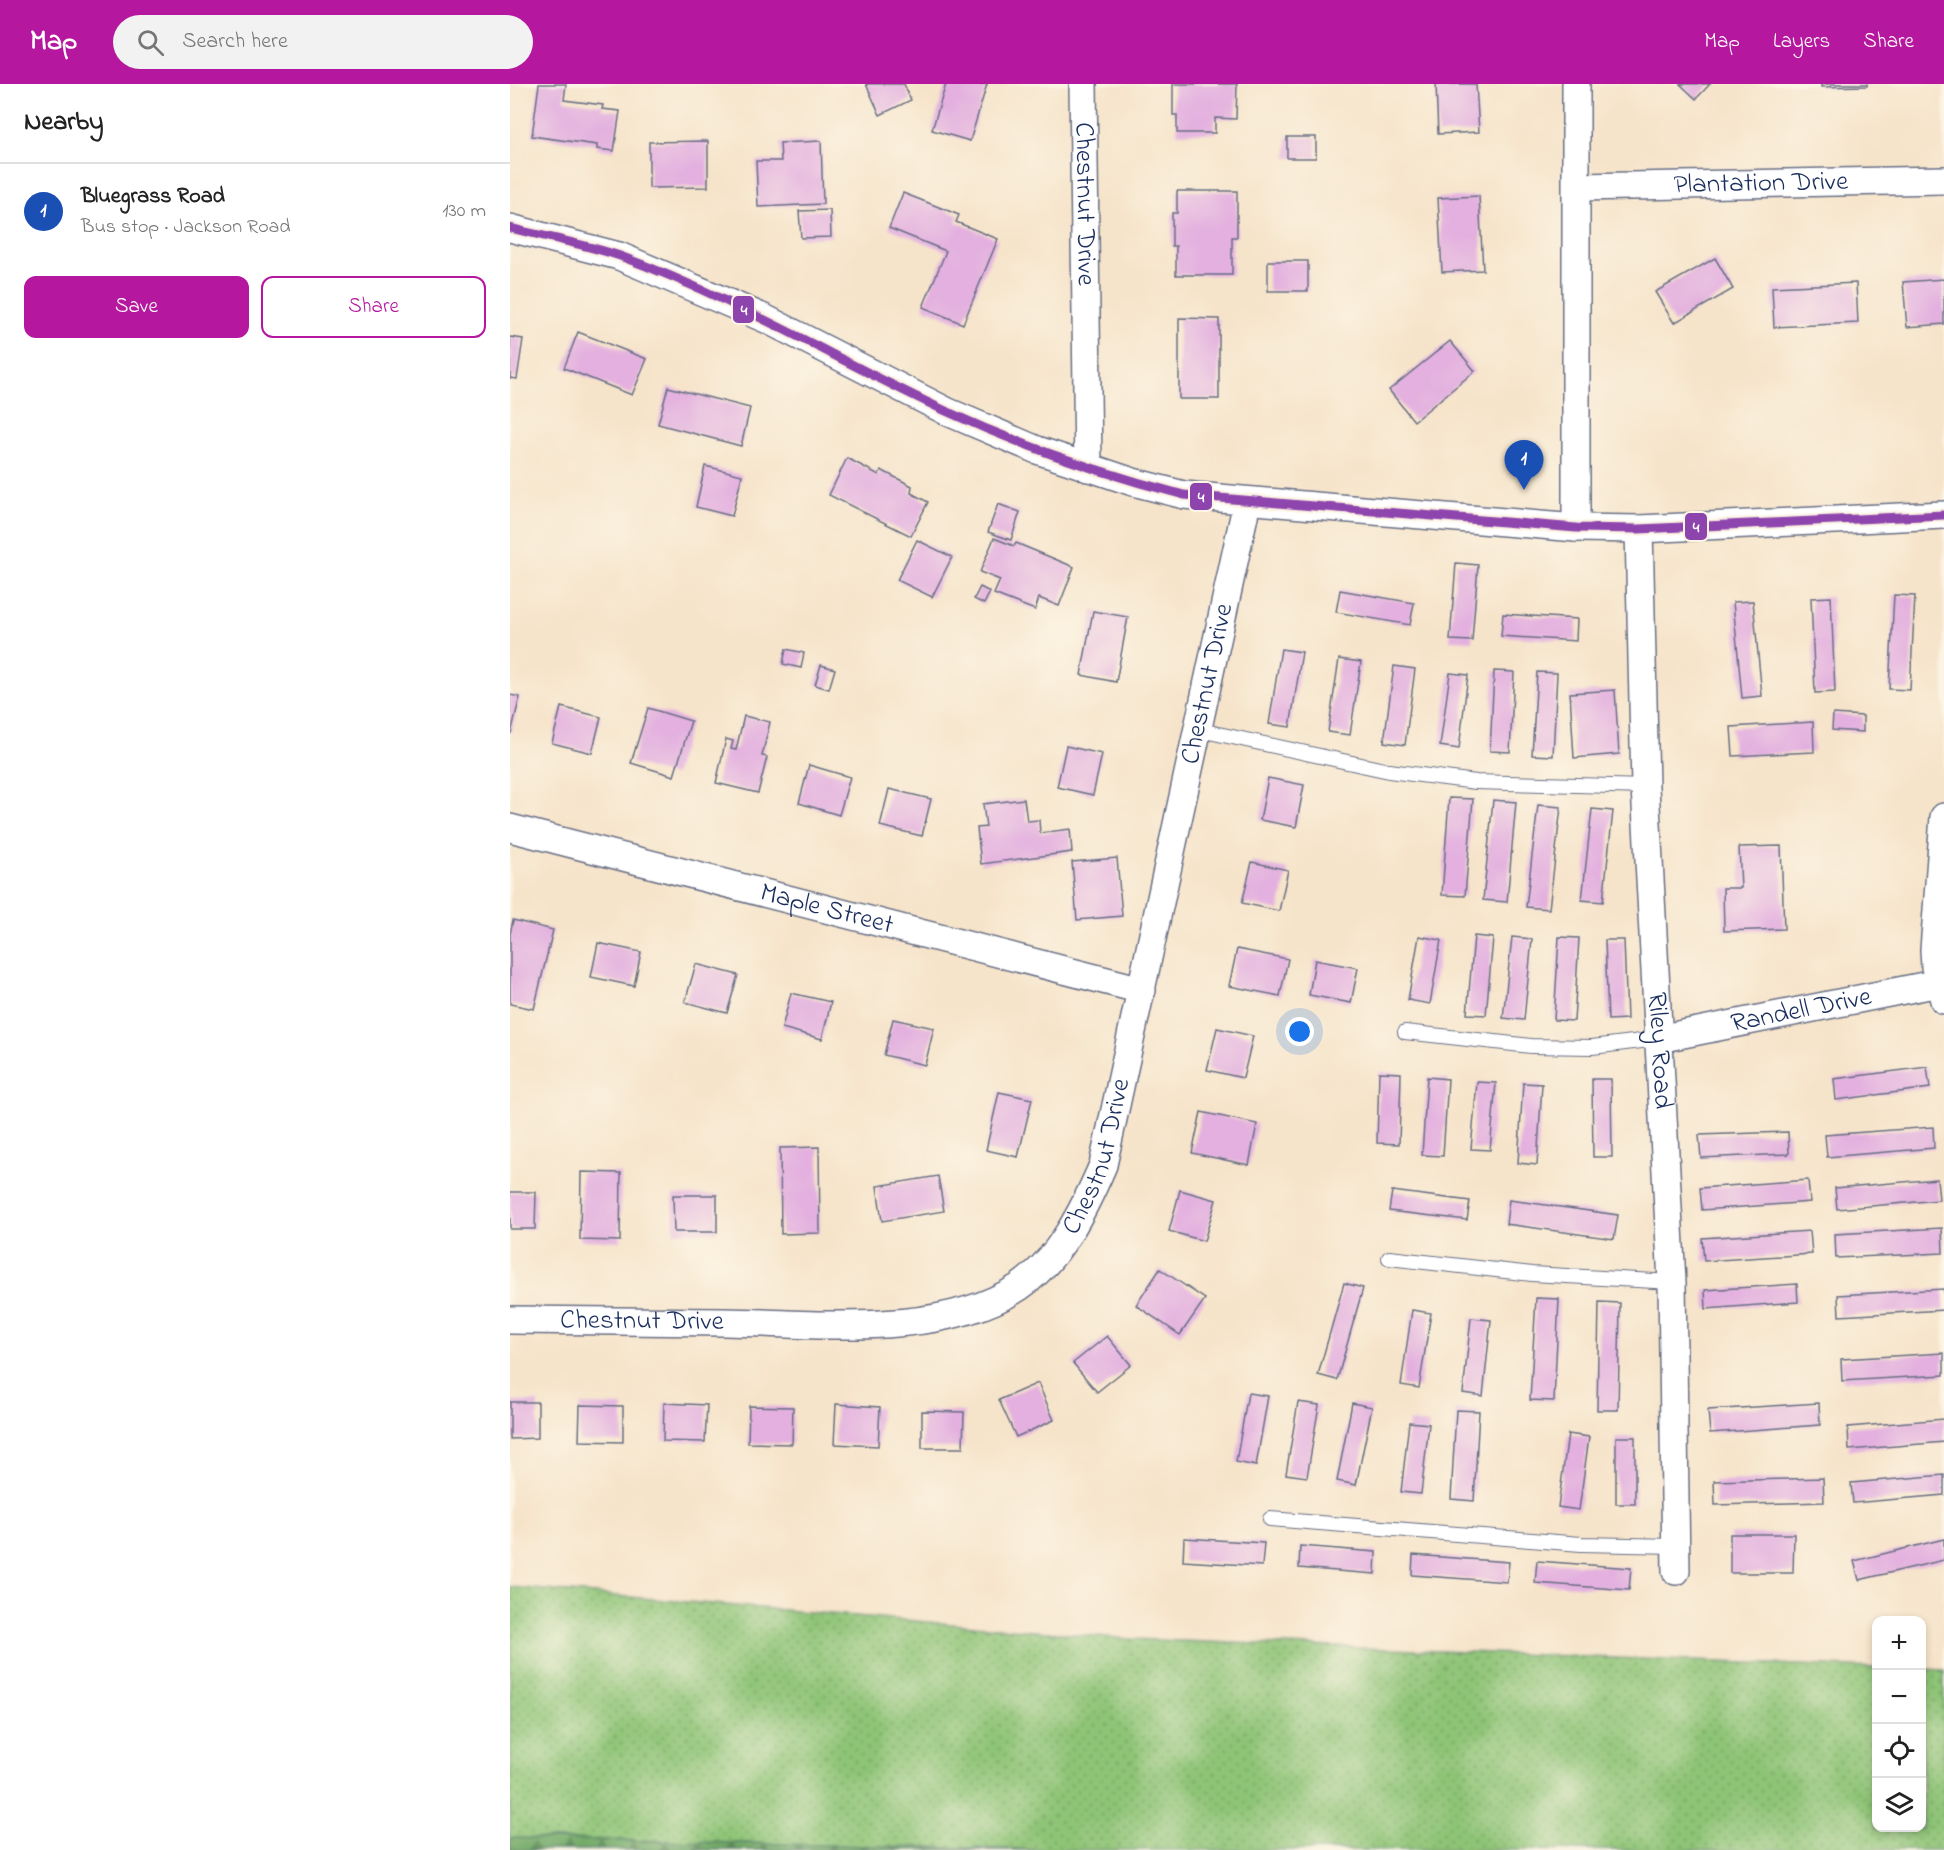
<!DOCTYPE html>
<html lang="en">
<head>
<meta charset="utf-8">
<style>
  :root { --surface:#fff; --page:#f2f2f2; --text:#222; --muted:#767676; --line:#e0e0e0; --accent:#b5179e }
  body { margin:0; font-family:"Indie Flower",sans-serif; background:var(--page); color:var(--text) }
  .controls { position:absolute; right:18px; bottom:18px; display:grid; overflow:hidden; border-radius:12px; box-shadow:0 3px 9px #0003 }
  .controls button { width:54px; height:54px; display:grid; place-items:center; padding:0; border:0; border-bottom:2px solid var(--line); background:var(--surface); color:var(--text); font:30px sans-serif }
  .you { position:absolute; left:790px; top:948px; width:21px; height:21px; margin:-15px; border:4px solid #fff; border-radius:50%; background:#1a73e8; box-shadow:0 0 0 9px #1a73e833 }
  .badge { display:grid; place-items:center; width:39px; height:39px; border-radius:50%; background:var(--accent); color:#fff; font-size:20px; font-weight:700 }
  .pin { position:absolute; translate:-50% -50px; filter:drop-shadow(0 2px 3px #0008) }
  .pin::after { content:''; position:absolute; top:32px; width:21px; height:18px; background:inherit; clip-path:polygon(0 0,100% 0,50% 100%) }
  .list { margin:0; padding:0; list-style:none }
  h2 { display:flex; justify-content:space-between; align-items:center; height:78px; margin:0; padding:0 24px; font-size:26px }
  h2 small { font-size:20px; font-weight:400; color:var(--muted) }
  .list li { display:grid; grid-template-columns:39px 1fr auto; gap:18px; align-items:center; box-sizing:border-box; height:96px; padding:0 24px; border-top:2px solid var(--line) }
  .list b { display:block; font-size:22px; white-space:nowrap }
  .list p { margin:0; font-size:20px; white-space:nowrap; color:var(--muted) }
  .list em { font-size:20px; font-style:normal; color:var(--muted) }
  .actions { display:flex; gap:12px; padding:18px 24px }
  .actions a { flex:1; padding:14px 0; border:2px solid var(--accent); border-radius:12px; text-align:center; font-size:21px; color:var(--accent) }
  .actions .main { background:var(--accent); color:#fff }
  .icon { flex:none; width:33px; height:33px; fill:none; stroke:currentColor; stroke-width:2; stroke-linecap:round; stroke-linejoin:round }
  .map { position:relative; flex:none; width:1434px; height:1766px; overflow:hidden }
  header { display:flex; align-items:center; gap:36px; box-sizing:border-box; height:84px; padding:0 30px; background:var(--accent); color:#fff }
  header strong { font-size:28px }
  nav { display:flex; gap:33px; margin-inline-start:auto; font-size:21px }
  .search { width:420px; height:54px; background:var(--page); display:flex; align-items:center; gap:15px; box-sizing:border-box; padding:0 21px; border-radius:33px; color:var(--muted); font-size:22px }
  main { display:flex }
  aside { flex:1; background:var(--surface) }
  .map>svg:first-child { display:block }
</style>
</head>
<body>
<header>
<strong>Map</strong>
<div class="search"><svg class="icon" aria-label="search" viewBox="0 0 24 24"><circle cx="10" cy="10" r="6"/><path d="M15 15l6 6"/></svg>Search here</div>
<nav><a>Map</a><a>Layers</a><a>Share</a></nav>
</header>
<main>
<aside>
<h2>Nearby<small></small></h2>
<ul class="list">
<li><span class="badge" style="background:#1a4fb4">1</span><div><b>Bluegrass Road</b><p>Bus stop · Jackson Road</p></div><em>130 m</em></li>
</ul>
<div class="actions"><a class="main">Save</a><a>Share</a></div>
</aside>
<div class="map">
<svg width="1434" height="1766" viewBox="0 0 1434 1766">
  <defs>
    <pattern id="grass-dots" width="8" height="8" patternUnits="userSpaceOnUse" patternTransform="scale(1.5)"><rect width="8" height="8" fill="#8ec476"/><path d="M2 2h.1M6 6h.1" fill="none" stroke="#73a064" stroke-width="1.8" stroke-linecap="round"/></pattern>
    <pattern id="forest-firs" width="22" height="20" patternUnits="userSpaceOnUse" patternTransform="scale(1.5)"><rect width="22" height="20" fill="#72aa67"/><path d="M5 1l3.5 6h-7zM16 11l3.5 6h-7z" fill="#5d8b58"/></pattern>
  </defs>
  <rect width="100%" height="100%" fill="#fcf5e5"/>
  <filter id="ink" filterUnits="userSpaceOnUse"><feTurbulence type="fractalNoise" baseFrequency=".0167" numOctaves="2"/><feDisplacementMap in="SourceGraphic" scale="12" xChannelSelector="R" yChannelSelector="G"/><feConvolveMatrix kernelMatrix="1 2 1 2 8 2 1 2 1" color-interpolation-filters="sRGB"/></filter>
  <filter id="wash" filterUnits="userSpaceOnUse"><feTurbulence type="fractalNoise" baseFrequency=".008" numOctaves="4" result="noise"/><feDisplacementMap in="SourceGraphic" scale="24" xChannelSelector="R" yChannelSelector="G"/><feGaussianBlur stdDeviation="1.35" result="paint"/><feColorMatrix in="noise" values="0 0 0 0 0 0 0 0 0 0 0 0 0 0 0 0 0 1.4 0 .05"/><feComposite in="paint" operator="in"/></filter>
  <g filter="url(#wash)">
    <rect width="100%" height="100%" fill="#f6e4ca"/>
    <polygon fill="url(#grass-dots)" stroke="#547a6a" stroke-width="1.5" points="0,1503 621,1555 1366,1584 1366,1744 1412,1744 1412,1585 1434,1586 1434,1766 532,1766 0,1754"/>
    <polygon fill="url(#forest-firs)" stroke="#466c62" stroke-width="1.5" points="0,1754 532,1766 0,1766"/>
    <g id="blocks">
      <g fill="#e3b0df">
        <polygon points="29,0 56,0 54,16 93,21 92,25 110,27 104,67 87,65 87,61 22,52"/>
        <polygon points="356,0 394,0 401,16 370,31"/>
        <polygon points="436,0 477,0 460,57 422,46"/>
        <polygon points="663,0 727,0 726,35 705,34 705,49 667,49 667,31 663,31"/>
        <polygon points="926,0 966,0 969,48 928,50"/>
        <polygon points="1170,0 1200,0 1186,15"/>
        <polygon points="1311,0 1357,0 1357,2 1311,3"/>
        <rect x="777" y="53" width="29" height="21"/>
        <polygon points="198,57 198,103 139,104 139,58"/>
        <polygon points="311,57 313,120 248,123 246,77 271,77 270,59"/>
        <polygon points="667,107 727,107 727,153 722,153 722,191 666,191 666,162 662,162 662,129 667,129"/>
        <polygon points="393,109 449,131 446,138 488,155 453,240 413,223 436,167 379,144"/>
        <polygon points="969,112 973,186 932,188 928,114"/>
        <polygon points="320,126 321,153 291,154 289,127"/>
        <polygon points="1205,174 1223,205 1164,239 1145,208"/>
        <rect x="758" y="177" width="40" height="30"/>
        <polygon points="1434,195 1434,240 1397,243 1393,198"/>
        <polygon points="1346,199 1348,239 1264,243 1262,203"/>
        <polygon points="669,234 709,235 709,315 669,315"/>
        <polygon points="68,248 137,275 122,311 54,284"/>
        <polygon points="0,253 13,255 7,295 0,294"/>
        <polygon points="940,257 965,287 904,337 879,306"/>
        <polygon points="158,303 240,324 231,362 148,340"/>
        <polygon points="337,374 369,391 371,386 402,402 401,409 418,418 401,452 319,411"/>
        <polygon points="195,382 232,391 222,432 186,423"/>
        <polygon points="488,420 510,428 501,456 478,448"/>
        <polygon points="484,454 504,462 506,459 564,483 549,522 529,514 525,526 484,510 490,496 470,488"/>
        <polygon points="407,456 442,473 422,513 387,496"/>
        <polygon points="946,479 968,481 962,557 940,556"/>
        <polygon points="470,503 480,508 474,520 464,515"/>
        <polygon points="830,506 904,519 900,541 826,528"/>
        <polygon points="1384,511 1405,512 1400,606 1379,605"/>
        <polygon points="1321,513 1325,608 1305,609 1301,514"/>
        <polygon points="1243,517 1252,612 1232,614 1223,518"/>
        <polygon points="583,527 618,533 606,598 571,591"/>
        <polygon points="993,530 1067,535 1066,557 991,552"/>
        <polygon points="276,565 294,569 291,584 273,580"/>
        <polygon points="771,565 792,568 780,643 759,640"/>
        <polygon points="829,575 851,578 840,651 818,648"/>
        <polygon points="311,581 325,585 319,605 305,601"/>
        <polygon points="884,582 905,585 895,661 874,658"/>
        <polygon points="984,587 1004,588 1000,668 980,667"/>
        <polygon points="1027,588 1047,589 1043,672 1022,671"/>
        <polygon points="940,589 958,591 949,665 930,662"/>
        <polygon points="1105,606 1109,670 1064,674 1060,609"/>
        <polygon points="0,611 10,613 1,649 0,649"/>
        <polygon points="51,623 91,633 82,669 42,659"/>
        <polygon points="138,624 181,637 164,692 121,679"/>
        <polygon points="1323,630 1353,632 1353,648 1322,646"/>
        <polygon points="234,632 260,638 252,672 257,673 248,709 206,699 216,655 223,657 221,665 226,666"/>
        <polygon points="1303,638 1304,668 1223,672 1221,643"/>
        <polygon points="556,662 592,670 583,711 547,703"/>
        <polygon points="299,681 340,693 329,731 289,719"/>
        <polygon points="758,694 794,701 786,743 750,736"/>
        <polygon points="379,705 421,715 412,752 370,742"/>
        <polygon points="939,714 963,715 955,812 932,811"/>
        <polygon points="514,715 517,737 529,736 530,749 560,745 562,768 471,780 467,744 476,743 473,720"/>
        <polygon points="983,716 1006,718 997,818 973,816"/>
        <polygon points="1028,721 1051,723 1039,825 1016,823"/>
        <polygon points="1082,725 1103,727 1093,818 1072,816"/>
        <polygon points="1271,762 1274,845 1214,847 1213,804 1231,804 1229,763"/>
        <polygon points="607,774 612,832 567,836 562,778"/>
        <polygon points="742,778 778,786 769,827 732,819"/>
        <polygon points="3,836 43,846 24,925 0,920 0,850"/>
        <polygon points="909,852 931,856 920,920 898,916"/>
        <polygon points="964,852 983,854 976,931 957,930"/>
        <polygon points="1002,853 1022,855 1014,936 993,934"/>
        <polygon points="1049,853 1069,854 1064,937 1044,936"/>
        <polygon points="1095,856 1114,856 1117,935 1098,936"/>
        <polygon points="88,859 131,868 124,902 81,893"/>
        <polygon points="727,865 778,875 770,912 719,902"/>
        <polygon points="805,876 848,884 841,919 799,911"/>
        <polygon points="186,880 228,891 217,929 175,918"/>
        <polygon points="281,909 321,918 312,955 272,944"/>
        <polygon points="383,935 424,944 415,981 374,971"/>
        <polygon points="707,944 743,952 733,994 697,986"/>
        <polygon points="1417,983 1420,1004 1326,1016 1324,995"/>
        <polygon points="869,988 891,989 889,1060 867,1059"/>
        <polygon points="917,993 938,995 933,1072 912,1071"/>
        <polygon points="1082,995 1101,995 1102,1073 1083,1073"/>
        <polygon points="967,998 986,999 980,1066 961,1065"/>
        <polygon points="1013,999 1032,1000 1027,1081 1008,1079"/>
        <polygon points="489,1008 522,1015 508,1073 476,1066"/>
        <polygon points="691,1028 747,1040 739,1081 682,1069"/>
        <polygon points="1423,1043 1424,1064 1317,1073 1315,1051"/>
        <polygon points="1278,1048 1279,1070 1191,1074 1189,1051"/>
        <polygon points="309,1063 310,1149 271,1150 270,1064"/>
        <polygon points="71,1088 111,1089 110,1157 70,1156"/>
        <polygon points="428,1092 434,1127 372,1137 367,1102"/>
        <polygon points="1427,1095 1429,1116 1327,1125 1325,1104"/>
        <polygon points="1298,1096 1300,1118 1192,1126 1190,1104"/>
        <polygon points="670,1106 706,1116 694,1157 659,1147"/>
        <polygon points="882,1107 960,1117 957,1136 879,1127"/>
        <polygon points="0,1108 26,1108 25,1145 0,1145"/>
        <polygon points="163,1111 207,1111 207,1148 164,1148"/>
        <polygon points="999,1116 1108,1131 1104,1155 996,1140"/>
        <polygon points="1432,1144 1433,1169 1326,1174 1325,1150"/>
        <polygon points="1300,1147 1302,1170 1194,1177 1192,1154"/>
        <polygon points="650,1185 695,1215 670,1251 626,1221"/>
        <polygon points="834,1199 853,1204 827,1296 808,1291"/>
        <polygon points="1287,1200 1288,1218 1196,1225 1195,1206"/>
        <polygon points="1434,1205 1434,1226 1329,1232 1328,1211"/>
        <polygon points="1026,1214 1049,1215 1044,1317 1020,1316"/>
        <polygon points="1089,1218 1110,1219 1108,1326 1087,1326"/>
        <polygon points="902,1226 921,1229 909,1304 891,1301"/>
        <polygon points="961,1234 981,1236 973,1312 953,1309"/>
        <polygon points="597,1252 621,1281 587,1308 563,1279"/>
        <polygon points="1434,1269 1434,1291 1332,1297 1331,1275"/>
        <polygon points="528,1299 544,1336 506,1353 489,1316"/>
        <polygon points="738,1309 758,1312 746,1382 726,1378"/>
        <polygon points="0,1318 28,1318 28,1354 0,1355"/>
        <polygon points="788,1318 809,1321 797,1393 776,1390"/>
        <polygon points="154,1319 197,1321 195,1358 153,1357"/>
        <polygon points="842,1319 862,1323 846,1401 827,1397"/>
        <polygon points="1309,1319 1310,1341 1200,1349 1198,1326"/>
        <polygon points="326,1320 370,1323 368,1362 324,1360"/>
        <polygon points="70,1321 113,1322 113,1358 69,1357"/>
        <polygon points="239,1322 283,1323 282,1360 238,1359"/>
        <polygon points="946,1326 969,1327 964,1417 941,1415"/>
        <polygon points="412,1327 454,1328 453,1364 412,1364"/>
        <polygon points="1434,1335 1434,1358 1339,1366 1338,1343"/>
        <polygon points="899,1338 919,1340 911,1410 891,1408"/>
        <polygon points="1058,1350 1079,1353 1069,1426 1048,1423"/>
        <rect x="1106" y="1353" width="19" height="67"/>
        <polygon points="1434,1391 1434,1411 1343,1419 1341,1399"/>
        <polygon points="1313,1394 1314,1418 1205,1421 1204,1397"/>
        <polygon points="1220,1450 1284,1450 1283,1489 1220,1489"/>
        <polygon points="674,1454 754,1459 752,1482 673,1477"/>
        <polygon points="1434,1455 1434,1476 1349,1496 1344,1477"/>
        <polygon points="790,1462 866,1468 865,1490 789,1484"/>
        <polygon points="903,1471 999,1478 997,1498 902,1491"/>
        <polygon points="1027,1477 1121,1484 1119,1506 1025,1499"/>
      </g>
    </g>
  </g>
  <g filter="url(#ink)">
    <use href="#blocks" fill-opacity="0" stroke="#686e84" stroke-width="1.5"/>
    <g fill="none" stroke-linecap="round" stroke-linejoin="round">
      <defs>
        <g id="lane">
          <polyline points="690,646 879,687 966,698 1135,703"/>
          <polyline points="895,948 1021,962 1082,963 1148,955"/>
          <polyline points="879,1174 1022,1190 1162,1198"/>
          <polyline points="760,1435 1071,1460 1166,1462"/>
        </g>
        <g id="street">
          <path id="s1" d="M573,0L578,384"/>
          <polyline points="1066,0 1066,444"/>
          <path id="s2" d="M1068,103L1434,96"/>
          <polyline points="0,144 109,172 256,235 438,328 527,366 623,398 674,411 1066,444 1129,445 1434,431"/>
          <path id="s3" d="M1129,445L1135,703L1162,1198L1166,1487"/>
          <polyline points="1434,733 1424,866 1425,883 1434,916"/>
          <path id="s4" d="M0,744L632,906"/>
          <path id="s5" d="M1148,955L1434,898"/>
          <path id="s6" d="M0,1236C71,1237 143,1237 214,1238C304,1239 430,1255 509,1203C550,1175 574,1125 593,1081L737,418"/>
        </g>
      </defs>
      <use href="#lane" stroke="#686e84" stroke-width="16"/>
      <use href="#street" stroke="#686e84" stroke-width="30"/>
      <use href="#lane" stroke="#fff" stroke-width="14"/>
      <use href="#street" stroke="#fff" stroke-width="27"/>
      <defs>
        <path id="bus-1" d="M0,144C36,153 75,160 110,172C225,214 329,277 438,328C514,363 593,390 674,411L1066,444L1129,445L1434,431"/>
      </defs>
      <use href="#bus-1" stroke="#fcf5e5" stroke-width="14"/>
      <use href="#bus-1" stroke="#8e44ad" stroke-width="9"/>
    </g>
  </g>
  <g text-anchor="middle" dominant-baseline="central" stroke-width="4.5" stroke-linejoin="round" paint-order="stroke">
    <g font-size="27" fill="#1b2f5e" stroke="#fcf5e5">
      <text stroke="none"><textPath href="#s2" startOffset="183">Plantation Drive</textPath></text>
      <text stroke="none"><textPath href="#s1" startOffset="120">Chestnut Drive</textPath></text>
      <text stroke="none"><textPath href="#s6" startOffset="1158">Chestnut Drive</textPath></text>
      <text stroke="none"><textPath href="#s4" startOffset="327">Maple Street</textPath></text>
      <text stroke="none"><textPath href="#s5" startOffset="146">Randell Drive</textPath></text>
      <text stroke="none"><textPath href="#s3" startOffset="522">Riley Road</textPath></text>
      <text stroke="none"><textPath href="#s6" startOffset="672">Chestnut Drive</textPath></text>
      <text stroke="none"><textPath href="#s6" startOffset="132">Chestnut Drive</textPath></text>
    </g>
  </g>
  <g stroke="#fcf5e5" stroke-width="2">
    <rect x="222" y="211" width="23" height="29" rx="6" fill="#8e44ad"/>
    <rect x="679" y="398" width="24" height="29" rx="6" fill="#8e44ad"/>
    <rect x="1174" y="428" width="24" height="29" rx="6" fill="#8e44ad"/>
  </g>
  <g font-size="16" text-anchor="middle" font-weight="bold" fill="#fff">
    <text x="234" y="231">4</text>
    <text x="691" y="418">4</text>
    <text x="1186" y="448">4</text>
  </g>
</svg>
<div class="controls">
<button>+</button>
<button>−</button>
<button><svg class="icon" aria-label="locate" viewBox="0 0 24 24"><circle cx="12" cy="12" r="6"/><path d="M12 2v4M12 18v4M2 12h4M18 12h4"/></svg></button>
<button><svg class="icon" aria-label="layers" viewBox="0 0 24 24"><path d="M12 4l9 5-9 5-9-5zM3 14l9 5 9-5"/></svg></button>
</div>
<div class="you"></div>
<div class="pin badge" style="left:1014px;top:406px;background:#1a4fb4">1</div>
</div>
</main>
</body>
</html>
